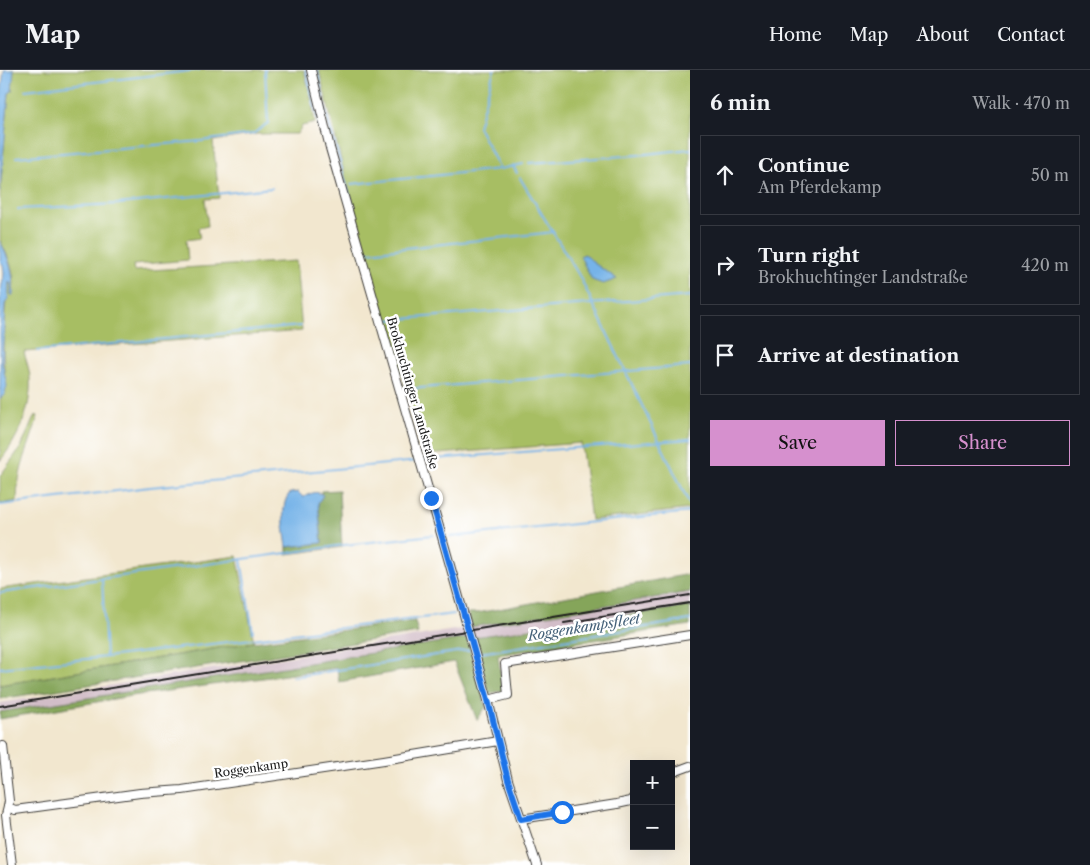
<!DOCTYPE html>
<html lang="en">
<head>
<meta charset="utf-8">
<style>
  :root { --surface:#171b24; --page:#20242c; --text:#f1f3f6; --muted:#9ea1a6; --line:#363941; --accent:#d690ce }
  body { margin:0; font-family:"Libre Caslon Text",serif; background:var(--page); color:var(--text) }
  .controls { position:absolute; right:15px; bottom:15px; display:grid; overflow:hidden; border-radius:0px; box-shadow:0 5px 20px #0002 }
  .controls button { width:45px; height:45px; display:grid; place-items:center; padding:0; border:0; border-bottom:1px solid var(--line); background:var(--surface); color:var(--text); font:25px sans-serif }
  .stop { position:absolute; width:15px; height:15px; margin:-11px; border:4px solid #1a73e8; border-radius:50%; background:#fff }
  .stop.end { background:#1a73e8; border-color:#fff; box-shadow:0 1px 5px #0008 }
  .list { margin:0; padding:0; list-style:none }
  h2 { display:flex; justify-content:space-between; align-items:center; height:65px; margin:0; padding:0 20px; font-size:21px }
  h2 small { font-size:16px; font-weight:400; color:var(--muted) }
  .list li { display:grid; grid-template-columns:32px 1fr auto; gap:15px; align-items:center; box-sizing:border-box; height:80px; margin:0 10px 10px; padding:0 10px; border:1px solid var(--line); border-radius:0px }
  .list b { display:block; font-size:19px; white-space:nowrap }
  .list p { margin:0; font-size:16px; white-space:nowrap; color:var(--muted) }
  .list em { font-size:16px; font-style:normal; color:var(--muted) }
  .actions { display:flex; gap:10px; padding:15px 20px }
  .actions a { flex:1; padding:11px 0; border:1px solid var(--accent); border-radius:0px; text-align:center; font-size:18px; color:var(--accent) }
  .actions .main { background:var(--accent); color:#111 }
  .icon { flex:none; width:28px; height:28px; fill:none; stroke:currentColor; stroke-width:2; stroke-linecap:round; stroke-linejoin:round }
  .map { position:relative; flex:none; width:690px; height:795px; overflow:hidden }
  header { display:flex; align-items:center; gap:30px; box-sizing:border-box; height:70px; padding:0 25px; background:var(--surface); border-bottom:1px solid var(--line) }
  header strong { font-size:24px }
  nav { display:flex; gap:28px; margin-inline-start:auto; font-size:18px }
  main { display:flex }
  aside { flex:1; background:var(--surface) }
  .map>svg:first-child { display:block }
</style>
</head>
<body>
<header>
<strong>Map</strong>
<nav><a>Home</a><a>Map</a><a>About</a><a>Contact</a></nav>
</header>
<main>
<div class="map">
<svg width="690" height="795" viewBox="0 0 690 795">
  <rect width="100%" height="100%" fill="#fff"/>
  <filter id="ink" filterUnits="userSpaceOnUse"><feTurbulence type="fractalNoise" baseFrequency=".02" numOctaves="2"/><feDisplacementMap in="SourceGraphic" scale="10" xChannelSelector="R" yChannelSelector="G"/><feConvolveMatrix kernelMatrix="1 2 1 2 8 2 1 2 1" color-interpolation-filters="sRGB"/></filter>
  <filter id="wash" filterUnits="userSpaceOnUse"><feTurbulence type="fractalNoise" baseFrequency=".0096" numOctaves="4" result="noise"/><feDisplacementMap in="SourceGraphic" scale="20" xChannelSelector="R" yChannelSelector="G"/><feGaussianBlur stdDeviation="1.12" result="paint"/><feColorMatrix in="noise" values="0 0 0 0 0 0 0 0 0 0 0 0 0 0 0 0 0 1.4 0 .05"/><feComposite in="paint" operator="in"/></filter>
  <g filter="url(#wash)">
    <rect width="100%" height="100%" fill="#f2e7cf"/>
    <polygon fill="#d2bdc8" points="690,522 690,536 549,557 544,556 0,642 0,633"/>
    <g fill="#a7be64" stroke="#626d40">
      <path d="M11,0H304L311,28L315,53L302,56L297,64H257L213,71L219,128L205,129L208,156L198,158L200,168L186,170L188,190L133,195L134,201L296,191L302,261L24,282C26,291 30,300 30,309C32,338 18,369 0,391C0,371 0,350 0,330C1,320 4,309 4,299C2,269 5,240 8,211L11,215V225C19,210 8,185 0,171V121L9,23L12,21Z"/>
      <polygon points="319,0 690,0 690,439 591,450 581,373 425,385 346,110"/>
      <path d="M35,345L38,346C30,376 17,399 17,431L0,434V406L21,377Z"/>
      <polygon points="237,486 254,572 0,615 0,519"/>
    </g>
    <g fill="#85a55a" stroke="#50603b">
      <polygon points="339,420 342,477 287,484 287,477 322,473 318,433 322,425 321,423 321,421"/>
      <polygon points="690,504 690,522 471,557 468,543 477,543"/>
      <polygon points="690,536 690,555 498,585 503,621 489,623 474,567"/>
      <polygon points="415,551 418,563 0,629 0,615 254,572"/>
      <polygon points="467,568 486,637 477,650 454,592 339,612 337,598 131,626 0,649 0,642"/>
    </g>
    <g fill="#76b3e8" stroke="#496882">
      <polygon points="4,0 14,0 12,21 9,23 0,121 0,33"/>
      <path d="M0,171C9,188 15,207 13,226L11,225V215L9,211L8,229L5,234L2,291L7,316L4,325L0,329V224L4,204L3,195L0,191Z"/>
      <polygon points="585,184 594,193 617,209 603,214 592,210 580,186"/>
      <path d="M298,422L303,427C311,425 314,419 323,425L318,433L322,473L287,477C285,463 279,434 290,423Z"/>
    </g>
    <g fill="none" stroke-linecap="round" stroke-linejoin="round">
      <g stroke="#76b3e8" stroke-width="2">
        <polyline points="306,0 321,62"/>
        <polyline points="317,0 328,51 353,138"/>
        <polyline points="494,0 478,57 500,99"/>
        <polyline points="25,20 199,0"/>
        <polyline points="16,87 201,71 245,65 253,64 268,53 265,0"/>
        <polyline points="529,93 637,85 690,79"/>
        <polyline points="513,96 517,103"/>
        <polyline points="520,108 580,207 690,435"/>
        <polyline points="351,114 500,99 523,94"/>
        <polyline points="18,139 118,134 272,118"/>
        <polyline points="368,182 554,162"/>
        <polyline points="388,250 690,226"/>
        <polyline points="37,281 301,256"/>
        <polyline points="408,319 690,296"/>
        <polyline points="422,390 690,369"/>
        <polyline points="0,435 150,417 418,391"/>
        <polyline points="450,467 690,442"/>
        <polyline points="241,490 253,562"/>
        <polyline points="102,508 106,587"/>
        <polyline points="0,523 344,475 433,465"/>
        <polyline points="480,583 690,550"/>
        <polyline points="0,598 106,587 454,544"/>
        <polyline points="292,607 469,580"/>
      </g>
    </g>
  </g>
  <g filter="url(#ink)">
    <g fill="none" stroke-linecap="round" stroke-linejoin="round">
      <defs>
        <g id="minor">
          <polyline points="311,0 330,78 444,474 488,630 508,710 537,795"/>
          <polyline points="488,630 508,625 505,594 690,565"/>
          <polyline points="3,676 9,731 8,737"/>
          <polyline points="671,703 690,696"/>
          <polyline points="521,749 617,734 631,731 634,728"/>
          <polyline points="12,795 6,745 8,737 15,740 140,723 182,720 384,690 498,671"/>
        </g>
      </defs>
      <use href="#minor" stroke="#3c3a37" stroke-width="10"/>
      <use href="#minor" stroke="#fff" stroke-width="8"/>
      <g stroke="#1c1c1c" stroke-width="2">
        <polyline points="564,553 690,533"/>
        <polyline points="0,636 690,525"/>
      </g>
    </g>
  </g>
  <g fill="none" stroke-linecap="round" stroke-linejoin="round" filter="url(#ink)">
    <polyline stroke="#1a73e8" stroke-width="6" points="431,428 488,630 508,710 521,749 562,742"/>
  </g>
  <g text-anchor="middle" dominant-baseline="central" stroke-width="5" stroke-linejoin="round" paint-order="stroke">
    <g font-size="12" fill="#1c1c1c" stroke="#fff">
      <text transform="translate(413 323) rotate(74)">Brokhuchtinger Landstraße</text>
      <text transform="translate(251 698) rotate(-8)">Roggenkamp</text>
    </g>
    <g font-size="14" font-style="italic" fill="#446078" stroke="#fff">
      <text transform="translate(584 557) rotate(-9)">Roggenkampsfleet</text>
    </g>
  </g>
</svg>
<div class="controls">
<button>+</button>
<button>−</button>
</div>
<div class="stop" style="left:562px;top:742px"></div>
<div class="stop end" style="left:431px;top:428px"></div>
</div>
<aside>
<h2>6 min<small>Walk · 470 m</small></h2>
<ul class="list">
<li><svg class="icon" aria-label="ahead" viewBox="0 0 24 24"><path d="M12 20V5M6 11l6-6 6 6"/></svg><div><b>Continue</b><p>Am Pferdekamp</p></div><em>50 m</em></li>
<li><svg class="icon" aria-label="right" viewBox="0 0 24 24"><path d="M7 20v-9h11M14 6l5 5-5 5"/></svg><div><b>Turn right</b><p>Brokhuchtinger Landstraße</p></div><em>420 m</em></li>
<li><svg class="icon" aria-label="arrive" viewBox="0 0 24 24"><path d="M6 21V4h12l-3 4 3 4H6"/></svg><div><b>Arrive at destination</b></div></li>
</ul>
<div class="actions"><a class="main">Save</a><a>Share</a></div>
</aside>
</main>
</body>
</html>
